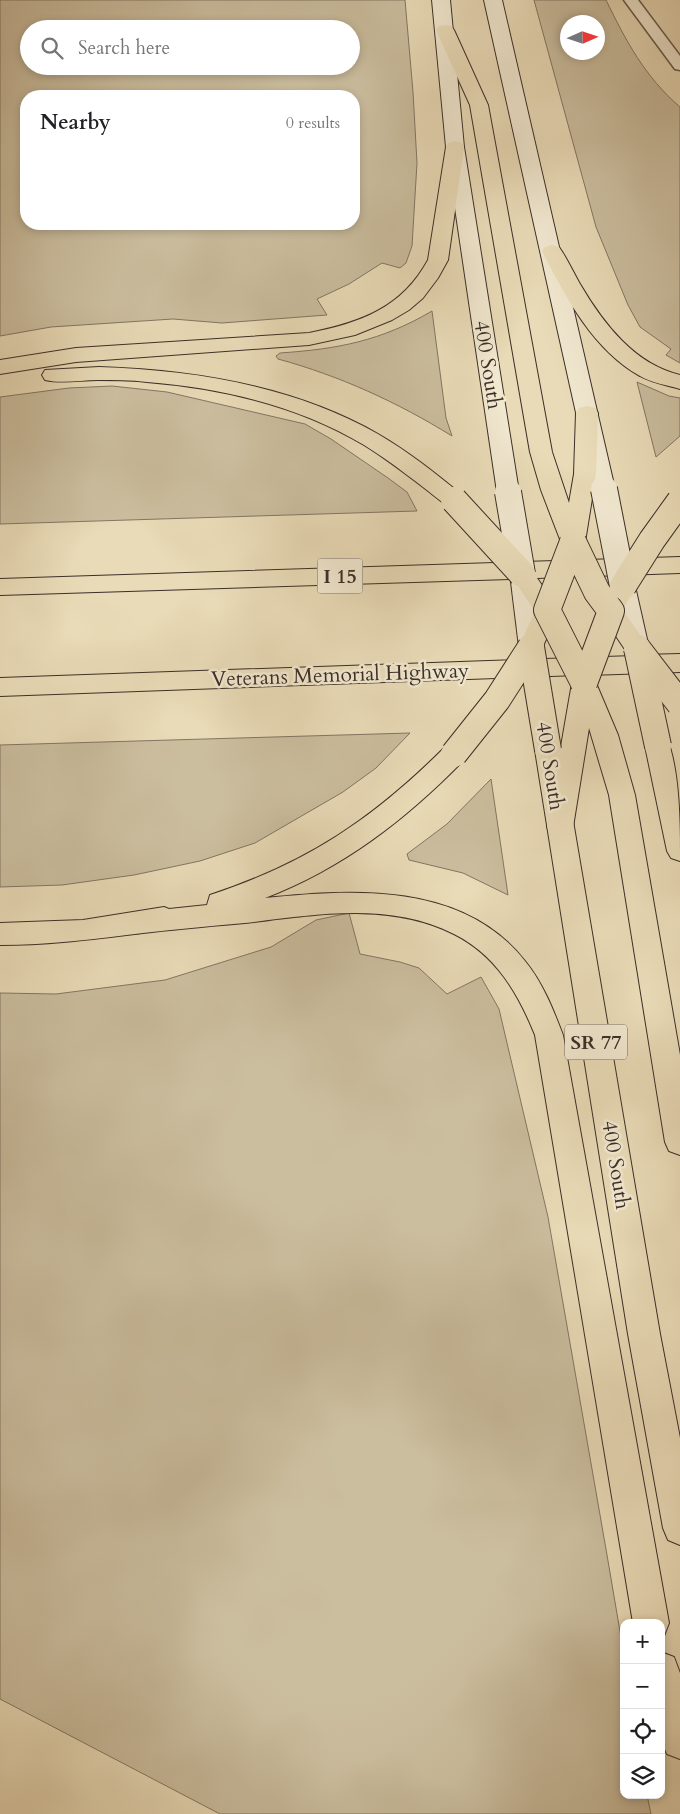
<!DOCTYPE html>
<html lang="en">
<head>
<meta charset="utf-8">
<style>
  :root { --surface:#fff; --page:#f6f6f6; --text:#202124; --muted:#757577; --line:#e0e0e0 }
  body { margin:0; font-family:Cardo,serif; background:var(--page); color:var(--text) }
  .controls { position:absolute; right:15px; bottom:15px; display:grid; overflow:hidden; border-radius:10px; box-shadow:0 2px 8px #0003 }
  .controls button { width:45px; height:45px; display:grid; place-items:center; padding:0; border:0; border-bottom:1px solid var(--line); background:var(--surface); color:var(--text); font:25px sans-serif }
  .compass { position:absolute; left:560px; top:15px; width:45px; height:45px; border-radius:50%; background:var(--surface); box-shadow:0 2px 8px #0003; rotate:87deg }
  .list { margin:0; padding:0; list-style:none }
  h2 { display:flex; justify-content:space-between; align-items:center; height:65px; margin:0; padding:0 20px; font-size:21px }
  h2 small { font-size:16px; font-weight:400; color:var(--muted) }
  .icon { flex:none; width:28px; height:28px; fill:none; stroke:currentColor; stroke-width:2; stroke-linecap:round; stroke-linejoin:round }
  .map { position:relative; flex:none; width:680px; height:1814px; overflow:hidden }
  .search { position:absolute; background:var(--surface); box-shadow:0 2px 8px #0003; left:20px; top:20px; width:340px; height:55px; display:flex; align-items:center; gap:12px; box-sizing:border-box; padding:0 18px; border-radius:28px; color:var(--muted); font-size:19px }
  .panel { position:absolute; background:var(--surface); box-shadow:0 2px 8px #0003; left:20px; top:90px; width:340px; height:140px; border-radius:20px }
  .map>svg:first-child { display:block }
</style>
</head>
<body>
<div class="map">
<svg width="680" height="1814" viewBox="0 0 680 1814">
  <rect width="100%" height="100%" fill="#e9dbb7"/>
  <filter id="stains"><feTurbulence type="fractalNoise" baseFrequency=".004" numOctaves="4"/><feColorMatrix values="0 0 0 0 .2 0 0 0 0 .09 0 0 0 0 .02 0 0 0 .5 -.17"/></filter>
  <radialGradient id="worn" r=".72"><stop offset=".6" stop-color="#630" stop-opacity="0"/><stop offset="1" stop-color="#630" stop-opacity=".3"/></radialGradient>
  <g fill="#cbbe9f" stroke="#837664" fill-rule="evenodd">
    <path d="M0,0H405L413,92L417,163L412,246L406,263L400,268L382,263L349,284L317,299L327,315L222,323L173,319L51,327L0,336ZM29,29H351V66H29ZM354,96V224H26V96Z"/>
    <path d="M534,0H606C626,41 645,77 680,107V363L666,355L671,349L640,327L628,305L596,227ZM568,22H598V52H568Z"/>
    <path d="M432,311L446,418L452,436C397,402 340,376 278,359L276,356L280,353C338,349 381,341 432,311Z"/>
    <polygon points="637,382 669,396 680,398 680,436 656,457"/>
    <polygon points="112,386 167,392 305,424 331,439 388,478 407,492 417,511 0,524 0,397 69,388"/>
    <polygon points="410,733 376,768 343,792 255,843 200,861 134,875 62,885 0,887 0,745"/>
    <polygon points="491,779 508,895 463,873 409,860 407,854 447,824"/>
    <polygon points="349,913 360,954 400,962 419,968 447,994 481,977 499,1009 548,1217 607,1555 624,1655 624,1795 647,1795 651,1814 220,1814 0,1699 0,993 56,994 165,980 271,947 316,920"/>
  </g>
  <g fill="none" stroke-linecap="round" stroke-linejoin="round">
    <defs>
      <polygon id="service" points="624,0 638,0 680,56 680,70 675,69"/>
      <g id="secondary">
        <polygon points="432,0 450,0 464,147 519,492 516,497 508,500 500,497 497,492 446,147"/>
        <polygon points="484,0 502,0 615,489 612,494 604,497 596,494 593,489"/>
        <polygon points="522,566 530,568 534,574 543,647 540,653 531,656 522,653 519,647 510,574 514,568"/>
        <polygon points="623,578 631,580 635,586 649,648 646,654 637,657 628,654 625,648 611,586 615,580"/>
      </g>
      <g id="primary">
        <path d="M658,736L667,739C680,771 680,825 680,861L671,858L667,851L645,746L649,739Z"/>
        <polygon points="548,740 557,743 561,750 660,1334 680,1438 680,1545 668,1540 663,1528 628,1334 535,750 539,743"/>
      </g>
      <g id="motorway">
        <polygon points="445,25 451,26 454,30 488,105 552,452 569,503 574,474 576,413 579,408 587,406 595,408 598,413 596,474 585,542 581,548 573,550 565,548 561,542 541,490 530,452 470,105 436,30 439,26"/>
        <path d="M455,141L462,143L464,147L448,260L438,278L423,298L409,310L392,320L355,335L309,345L76,362L0,374V360L76,348L309,333C360,323 402,308 428,260L446,147L448,143Z"/>
        <path d="M552,245L559,247C567,258 573,272 580,284C603,323 634,364 680,375V389C667,385 652,383 640,376C593,350 565,296 542,251L545,247Z"/>
        <path d="M99,367C195,370 294,386 378,434C409,452 435,473 462,495L465,500L462,505L454,508L446,505C419,484 393,463 364,445C299,406 222,388 147,382C131,380 114,380 98,380C81,380 62,384 45,380L42,375L45,370Z"/>
        <polygon points="680,557 680,573 537,578 559,610 540,653 531,656 522,653 519,647 535,611 513,579 0,595 0,579"/>
        <polygon points="620,585 628,587 632,593 623,610 649,648 646,654 641,655 680,654 680,672 588,675 593,677 596,683 618,735 635,795 680,1055 680,1155 669,1151 665,1142 609,795 589,728 573,827 569,834 560,837 551,834 547,827 572,683 575,677 579,675 0,696 0,678 634,656 628,654 599,611 612,587"/>
        <path d="M454,744L463,747L467,754L463,761C405,820 343,868 265,898C354,889 463,882 525,961C543,983 553,1009 563,1035L669,1623L664,1636L661,1637V1623H633L535,1035C518,993 496,955 454,934C389,901 314,915 245,923C211,926 177,929 143,933C94,939 50,945 0,945V923L83,920L164,907L169,909L207,905L210,895C307,863 373,819 445,747Z"/>
        <polygon points="661,1652 674,1657 680,1673 680,1759 667,1754 661,1740"/>
      </g>
    </defs>
    <use href="#service" stroke="#665a4c" stroke-width="3"/>
    <use href="#secondary" stroke="#3b2f28" stroke-width="2"/>
    <use href="#primary" stroke="#3b2f28" stroke-width="2"/>
    <use href="#motorway" stroke="#3b2f28" stroke-width="2"/>
    <use href="#service" fill="#f1e8d0" fill-rule="evenodd"/>
    <use href="#secondary" fill="#f1e8d0" fill-rule="evenodd"/>
    <use href="#primary" fill="#e9dbb7" fill-rule="evenodd"/>
    <use href="#motorway" fill="#e9dbb7" fill-rule="evenodd"/>
    <defs>
      <g id="secondary-bridge">
        <polyline points="604,489 623,586"/>
        <polyline points="508,492 522,574"/>
      </g>
      <g id="primary-bridge">
        <polyline points="531,647 548,750"/>
        <polyline points="637,648 658,746"/>
      </g>
      <g id="motorway-bridge">
        <polyline points="454,500 522,574"/>
        <polyline points="573,542 597,592 611,611 584,683"/>
        <polyline points="573,542 547,610 584,683"/>
        <polyline points="623,586 652,540 680,501"/>
        <polyline points="637,648 680,704"/>
        <polyline points="454,754 497,700 531,647"/>
      </g>
    </defs>
    <use href="#secondary-bridge" stroke="#3b2f28" stroke-width="28" stroke-linecap="butt"/>
    <use href="#primary-bridge" stroke="#3b2f28" stroke-width="28" stroke-linecap="butt"/>
    <use href="#motorway-bridge" stroke="#3b2f28" stroke-width="28" stroke-linecap="butt"/>
    <use href="#secondary-bridge" stroke="#f1e8d0" stroke-width="26"/>
    <use href="#primary-bridge" stroke="#e9dbb7" stroke-width="26"/>
    <use href="#motorway-bridge" stroke="#e9dbb7" stroke-width="26"/>
  </g>
  <g text-anchor="middle" dominant-baseline="central" stroke-width="5" stroke-linejoin="round" paint-order="stroke">
    <g fill="#f1e8d0" stroke="#72665a" stroke-width="1">
      <rect x="317.5" y="558.5" width="45" height="35" rx="4"/>
      <rect x="565" y="1024.5" width="62" height="35" rx="4"/>
    </g>
    <g font-size="20" font-weight="bold" fill="#3b2f28">
      <text x="340" y="576">I 15</text>
      <text x="596" y="1042">SR 77</text>
    </g>
    <g font-size="21" fill="#3b2f28" stroke="#f1e8d0">
      <text transform="translate(488 365) rotate(81)">400 South</text>
      <text transform="translate(340 675) rotate(-2)">Veterans Memorial Highway</text>
      <text transform="translate(550 766) rotate(81)">400 South</text>
      <text transform="translate(616 1165) rotate(81)">400 South</text>
    </g>
  </g>
  <rect width="100%" height="100%" filter="url(#stains)"/>
  <rect width="100%" height="100%" fill="url(#worn)"/>
</svg>
<div class="controls">
<button>+</button>
<button>−</button>
<button><svg class="icon" aria-label="locate" viewBox="0 0 24 24"><circle cx="12" cy="12" r="6"/><path d="M12 2v4M12 18v4M2 12h4M18 12h4"/></svg></button>
<button><svg class="icon" aria-label="layers" viewBox="0 0 24 24"><path d="M12 4l9 5-9 5-9-5zM3 14l9 5 9-5"/></svg></button>
</div>
<svg class="compass" viewBox="-18 -18 36 36"><path d="M0-13l5 13h-10z" fill="#e53935"/><path d="M0 13l5-13h-10z" fill="#757577"/></svg>
<div class="search"><svg class="icon" aria-label="search" viewBox="0 0 24 24"><circle cx="10" cy="10" r="6"/><path d="M15 15l6 6"/></svg>Search here</div>
<section class="panel">
<h2>Nearby<small>0 results</small></h2>
<ul class="list">
</ul>
</section>
</div>
</body>
</html>
